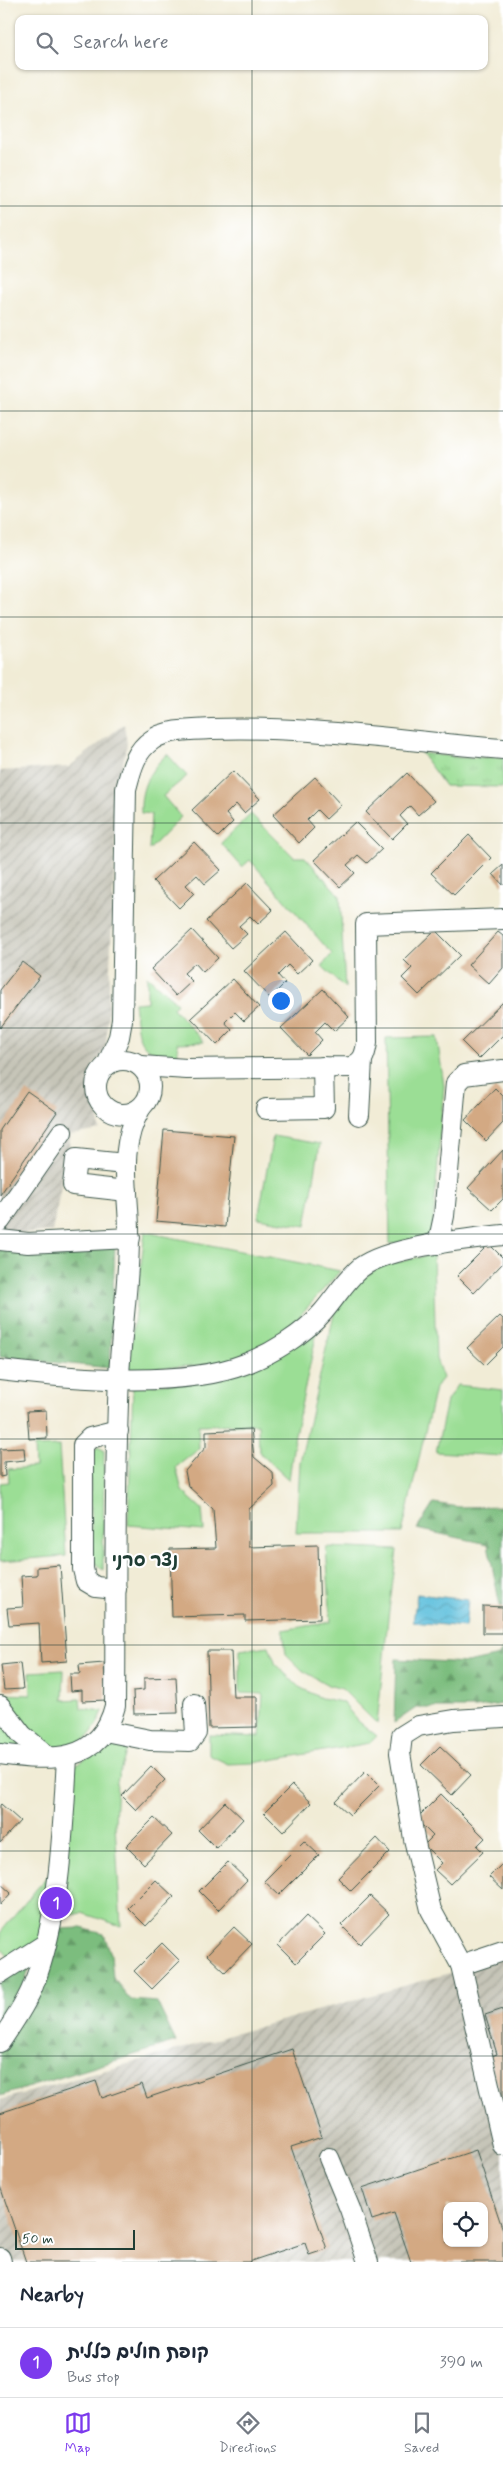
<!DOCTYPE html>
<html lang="en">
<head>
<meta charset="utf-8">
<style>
  :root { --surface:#fff; --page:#f2f2f3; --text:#1f2937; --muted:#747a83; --line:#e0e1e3; --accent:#7c3aed }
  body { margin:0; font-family:Mynerve,"Playpen Sans Hebrew",sans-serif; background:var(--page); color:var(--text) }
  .controls { position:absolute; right:15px; bottom:15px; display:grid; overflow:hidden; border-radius:10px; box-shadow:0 1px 4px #0004 }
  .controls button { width:45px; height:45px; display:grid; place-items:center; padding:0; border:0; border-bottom:1px solid var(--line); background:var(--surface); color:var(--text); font:25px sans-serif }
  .scale { position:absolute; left:15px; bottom:12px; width:120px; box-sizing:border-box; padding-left:5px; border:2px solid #1f3d34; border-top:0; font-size:14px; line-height:18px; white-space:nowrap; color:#1f3d34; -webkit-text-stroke:4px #fff; paint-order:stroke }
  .you { position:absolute; left:280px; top:1000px; width:18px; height:18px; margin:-12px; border:4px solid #fff; border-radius:50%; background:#1a73e8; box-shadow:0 0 0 8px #1a73e833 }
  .badge { display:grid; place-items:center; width:32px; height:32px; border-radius:50%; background:var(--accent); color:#fff; font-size:16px; font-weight:700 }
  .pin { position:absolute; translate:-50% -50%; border:2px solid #fff; box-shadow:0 1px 5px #0006 }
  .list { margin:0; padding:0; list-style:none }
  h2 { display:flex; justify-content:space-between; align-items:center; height:65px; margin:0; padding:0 20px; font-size:21px }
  h2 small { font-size:16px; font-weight:400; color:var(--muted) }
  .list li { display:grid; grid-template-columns:32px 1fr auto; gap:15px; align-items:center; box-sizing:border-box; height:70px; padding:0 20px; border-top:1px solid var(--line) }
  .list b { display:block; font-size:19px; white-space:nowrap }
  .list p { margin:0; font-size:16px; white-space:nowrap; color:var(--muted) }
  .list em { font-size:16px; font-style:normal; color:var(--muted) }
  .icon { flex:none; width:28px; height:28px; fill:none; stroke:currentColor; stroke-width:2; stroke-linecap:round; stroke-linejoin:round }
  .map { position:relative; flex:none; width:503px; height:2262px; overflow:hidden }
  .search { position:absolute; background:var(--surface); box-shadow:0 1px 4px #0004; left:15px; right:15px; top:15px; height:55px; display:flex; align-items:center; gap:12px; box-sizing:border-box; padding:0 18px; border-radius:10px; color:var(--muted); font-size:19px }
  .sheet { height:135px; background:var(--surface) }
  nav { display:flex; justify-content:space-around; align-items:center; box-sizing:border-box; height:70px; border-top:1px solid var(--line); background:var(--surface); font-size:14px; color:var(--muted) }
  nav a { display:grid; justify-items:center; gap:2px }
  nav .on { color:var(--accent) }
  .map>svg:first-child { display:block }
</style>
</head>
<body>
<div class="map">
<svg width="503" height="2262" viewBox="0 0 503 2262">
  <defs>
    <pattern id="industrial-furrows" width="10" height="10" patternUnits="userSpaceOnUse" patternTransform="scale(1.25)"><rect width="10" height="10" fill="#c6c5b8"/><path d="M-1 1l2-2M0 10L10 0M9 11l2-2" fill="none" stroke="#a0a196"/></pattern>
    <pattern id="grass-tufts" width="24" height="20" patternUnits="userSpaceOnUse" patternTransform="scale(1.25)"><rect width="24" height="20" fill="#9bde95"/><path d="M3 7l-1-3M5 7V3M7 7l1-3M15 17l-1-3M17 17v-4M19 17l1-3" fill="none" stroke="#85bf81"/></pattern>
    <pattern id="forest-firs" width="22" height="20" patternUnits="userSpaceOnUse" patternTransform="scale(1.25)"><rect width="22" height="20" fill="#7cbd7e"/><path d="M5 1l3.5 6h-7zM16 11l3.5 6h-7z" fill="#659b68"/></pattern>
    <pattern id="water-waves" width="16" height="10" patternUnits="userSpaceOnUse" patternTransform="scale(1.25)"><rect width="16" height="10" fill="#5fc0dd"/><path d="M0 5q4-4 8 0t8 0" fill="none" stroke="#4e9db4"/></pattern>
  </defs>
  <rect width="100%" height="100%" fill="#fff"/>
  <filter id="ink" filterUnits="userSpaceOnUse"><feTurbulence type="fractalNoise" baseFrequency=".02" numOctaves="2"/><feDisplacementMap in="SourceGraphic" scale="10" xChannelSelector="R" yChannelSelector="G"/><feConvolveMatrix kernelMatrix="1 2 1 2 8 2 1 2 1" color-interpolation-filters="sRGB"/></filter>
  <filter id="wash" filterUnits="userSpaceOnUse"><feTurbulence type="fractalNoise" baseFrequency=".0096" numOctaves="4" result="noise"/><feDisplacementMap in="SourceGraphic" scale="20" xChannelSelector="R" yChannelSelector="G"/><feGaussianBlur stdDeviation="1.12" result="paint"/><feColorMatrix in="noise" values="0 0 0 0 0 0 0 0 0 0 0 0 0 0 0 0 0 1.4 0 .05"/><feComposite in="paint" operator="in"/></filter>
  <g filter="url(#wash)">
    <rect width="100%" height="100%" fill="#f1ecd6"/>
    <g fill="url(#industrial-furrows)" fill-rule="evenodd">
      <polygon points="124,724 127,744 118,788 107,1035 105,1051 93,1066 90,1084 91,1100 97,1112 100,1130 71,1135 52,1232 0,1234 0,771 69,767"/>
      <path d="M503,1958V2262H0V2100ZM447,2206H484V2243H447Z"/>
    </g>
    <polygon fill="url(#grass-tufts)" stroke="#5d8e64" points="421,753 464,758 503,757 503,787 445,786"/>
    <g fill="url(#forest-firs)" stroke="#4e7d59">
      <polygon points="115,1244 110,1368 0,1357 0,1246"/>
      <polygon points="434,1503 459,1507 503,1506 503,1622 488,1544 417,1529"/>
      <polygon points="503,1648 503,1704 476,1708 416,1708 394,1723 396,1659 467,1663 499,1656"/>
      <polygon points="81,1928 104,1934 111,1955 113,1978 131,2000 157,2002 176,2042 0,2096 0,2049 55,1929"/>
      <polygon points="33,1958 21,1994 0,2038 0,1976"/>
    </g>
    <g fill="#9bde95" stroke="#5d8e64">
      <path d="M167,754L187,776L163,796L181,817L149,850L151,814L141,813C140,787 149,771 167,754Z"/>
      <polygon points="251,814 294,857 305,857 340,896 345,988 322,966 332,954 250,860 242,867 221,843"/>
      <path d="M147,976L177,1003L173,1008L204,1042L177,1043L178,1054C136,1056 138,1038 134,1003L147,1002Z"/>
      <polygon points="437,1037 444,1086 432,1237 390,1244 386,1038"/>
      <polygon points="273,1136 320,1144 306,1226 258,1218"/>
      <polygon points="145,1232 340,1271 286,1331 233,1360 203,1365 128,1370"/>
      <polygon points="433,1254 436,1359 443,1378 435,1388 402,1533 296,1533 300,1462 335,1310 359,1282 378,1267"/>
      <polygon points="318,1327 295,1434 289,1480 259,1452 258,1424 198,1425 199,1449 176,1467 182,1491 202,1509 204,1531 128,1525 133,1386 215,1380"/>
      <polygon points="457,1385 503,1390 503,1456 436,1452 447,1401"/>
      <polygon points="59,1446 66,1556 0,1561 0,1483 9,1482 8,1469 35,1467 34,1447"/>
      <polygon points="97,1447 104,1450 103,1570 92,1560 90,1457"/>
      <polygon points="326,1547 397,1550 388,1618 377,1724 342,1689 328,1685 302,1670 286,1654 283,1630 331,1622"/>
      <polygon points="269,1646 276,1665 299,1687 321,1698 342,1702 358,1721 377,1736 370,1743 253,1763 228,1764 209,1755 209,1735 260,1737 263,1694 240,1693 240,1650"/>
      <path d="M64,1670L63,1700L80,1699L81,1708L103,1711C99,1721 94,1730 87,1738C73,1753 47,1750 34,1737C21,1726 11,1708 0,1694L31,1695L30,1672Z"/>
      <polygon points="0,1715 30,1753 0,1749"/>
      <polygon points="110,1738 129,1743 117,1781 115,1824 121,1926 82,1913 58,1918 71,1768 103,1747"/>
      <polygon points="48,1875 39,1945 11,1959 0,1947 0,1933"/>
    </g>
    <polygon fill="url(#water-waves)" stroke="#3f7e88" points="417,1594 468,1600 465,1627 413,1622"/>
    <g id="blocks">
      <g fill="#d3a983" fill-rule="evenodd">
        <polygon points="233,771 260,799 244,813 236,804 226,814 233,822 218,837 192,810"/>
        <polygon points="407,773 434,801 418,815 410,806 400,816 407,824 392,839 366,812"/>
        <polygon points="315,777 341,805 326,819 317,810 307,820 314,828 299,843 273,815"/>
        <polygon points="355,822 382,849 367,863 358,855 347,865 355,873 340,887 314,860"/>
        <polygon points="469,835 491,858 454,895 431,873"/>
        <polygon points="194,842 221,870 205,884 197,875 186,885 194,893 179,908 153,881"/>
        <polygon points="503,865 503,885 493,874"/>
        <polygon points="247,883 273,910 258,924 250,916 239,926 247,934 231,948 206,921"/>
        <polygon points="192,930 218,958 203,972 195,963 184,973 192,981 176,996 151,969"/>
        <polygon points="435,930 460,955 419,995 402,978 412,968 404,960"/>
        <polygon points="286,932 312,960 297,974 288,965 278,975 285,983 270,998 244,971"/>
        <polygon points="498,932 503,936 503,968 489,984 468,965"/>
        <polygon points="22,962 40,976 0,1028 0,990"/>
        <polygon points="233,979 259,1007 244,1021 235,1012 225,1022 232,1030 217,1045 191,1018"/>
        <polygon points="323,989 349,1017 334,1031 325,1022 315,1032 322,1040 307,1055 281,1028"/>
        <polygon points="503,1002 503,1035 479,1059 462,1042"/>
        <polygon points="495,1088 503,1096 503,1123 486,1141 465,1120"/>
        <polygon points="27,1091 57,1112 0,1195 0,1130"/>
        <polygon points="164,1130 234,1136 225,1227 156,1221"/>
        <polygon points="503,1150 503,1199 492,1210 468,1188"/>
        <polygon points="489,1244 503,1258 503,1263 474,1293 457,1276"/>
        <polygon points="500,1316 503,1319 503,1347 485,1365 467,1348"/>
        <polygon points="46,1410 47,1438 29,1439 27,1411"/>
        <polygon points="251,1429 254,1457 273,1473 274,1486 249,1509 249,1547 318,1545 320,1619 245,1621 245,1615 172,1617 170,1549 216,1548 213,1509 188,1486 185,1471 206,1447 206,1431"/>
        <polygon points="24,1448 25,1460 4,1462 5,1476 0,1477 0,1449"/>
        <polygon points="60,1565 67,1661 41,1663 39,1623 9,1625 7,1608 23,1607 21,1576 37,1575 37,1567"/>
        <polygon points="483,1606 503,1607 502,1633 483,1633"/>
        <polygon points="207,1651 231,1651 233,1697 257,1697 257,1727 209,1728"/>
        <polygon points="20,1663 23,1689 4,1690 1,1665"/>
        <polygon points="104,1663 106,1700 82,1701 82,1690 71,1691 70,1674 80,1674 79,1665"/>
        <polygon points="176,1677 178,1713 134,1714 133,1691 144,1690 144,1678"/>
        <polygon points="440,1746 471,1775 452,1795 421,1765"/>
        <polygon points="151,1766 165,1780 136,1810 122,1796"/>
        <polygon points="365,1772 379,1786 350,1815 336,1802"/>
        <polygon points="292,1785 311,1803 283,1832 264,1813"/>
        <polygon points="441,1794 485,1838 477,1846 483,1852 450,1884 435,1870 442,1863 424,1845 433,1836 416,1819"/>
        <polygon points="225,1802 243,1819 216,1848 198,1830"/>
        <polygon points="1,1804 20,1821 0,1843 0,1805"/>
        <polygon points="154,1818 172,1835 144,1864 126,1846"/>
        <polygon points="377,1838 390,1852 351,1891 338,1878"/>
        <polygon points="304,1841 319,1855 279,1895 264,1881"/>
        <polygon points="228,1862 247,1880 218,1910 199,1891"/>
        <polygon points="503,1863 503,1890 489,1877"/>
        <polygon points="156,1880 174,1897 146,1926 128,1908"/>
        <polygon points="0,1883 11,1893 0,1905"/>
        <polygon points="370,1896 389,1914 360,1944 341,1925"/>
        <polygon points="306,1916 325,1934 296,1963 278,1945"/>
        <polygon points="234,1927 252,1944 225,1972 207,1955"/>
        <polygon points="162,1943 180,1961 152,1989 134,1971"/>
        <polygon points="503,2009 503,2101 489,2057 497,2054 485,2015"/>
        <polygon points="292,2049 322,2137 291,2147 327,2249 309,2255 305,2243 248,2262 26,2262 0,2186 0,2113 96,2081 102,2098 142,2084 147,2098"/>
        <path d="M476,2150L503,2230V2262H411L394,2213L372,2220L362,2188ZM447,2206H484V2243H447Z"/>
      </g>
    </g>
  </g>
  <g filter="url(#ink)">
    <use href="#blocks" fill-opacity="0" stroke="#3e574c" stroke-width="1"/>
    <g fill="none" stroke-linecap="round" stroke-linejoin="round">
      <defs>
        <g id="minor">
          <circle cx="123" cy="1087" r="27"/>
          <path d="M107,1065L119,1037L122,1020L126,789C131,770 135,751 152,740C167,729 194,730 211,729C309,725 406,742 503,749"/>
          <path d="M141,1066L187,1069L351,1067C363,1062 365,1056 367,1043L366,924L503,919"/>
          <polyline points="266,1109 324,1108 323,1067"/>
          <polyline points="359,1115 362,1060"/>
          <polyline points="125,1164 76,1159 73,1185 127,1191"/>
          <polyline points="0,1221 62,1132"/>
          <polyline points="0,1240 28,1243 130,1238"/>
          <polyline points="438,1244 444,1216 456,1083 464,1075 503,1070"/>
          <path d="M0,1370C68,1378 181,1389 245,1364C273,1353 304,1334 323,1312C336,1297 345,1281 360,1268C387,1247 467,1239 503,1235"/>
          <polyline points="116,1589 96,1587 86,1581 83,1569 83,1445 90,1438 118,1431"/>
          <polyline points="0,1706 22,1735 49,1757"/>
          <polyline points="503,1717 454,1720 418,1726 402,1736 400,1753 414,1839 431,1910 461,1965 503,2145"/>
          <polyline points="105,1731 150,1740 190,1741 196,1733 194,1704"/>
          <path d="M0,1754C50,1761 100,1765 115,1706C116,1597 114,1487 119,1377C121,1331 129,1284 129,1238C130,1192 116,1152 140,1109"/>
          <polyline points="461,1965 503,1951"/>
          <polyline points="0,1973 44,1945"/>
          <path d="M0,2042C12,2024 25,2006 33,1986C60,1918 63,1830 67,1757"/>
          <polyline points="329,2158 350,2209 368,2262"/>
          <polyline points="0,2258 1,2262"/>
        </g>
      </defs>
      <use href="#minor" stroke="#3e574c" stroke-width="22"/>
      <use href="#minor" stroke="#fff" stroke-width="20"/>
    </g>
  </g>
  <path fill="none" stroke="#1f3d34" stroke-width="1" stroke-opacity="0.55" d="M252,0V19M252,66V2262M0,206H503M0,411H503M0,617H503M0,823H503M0,1028H503M0,1234H503M0,1439H503M0,1645H503M0,1851H503M0,2056H503"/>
  <g text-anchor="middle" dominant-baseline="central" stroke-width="4" stroke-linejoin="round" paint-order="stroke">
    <g font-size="18" font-weight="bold" fill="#1f3d34" stroke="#fff">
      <text x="145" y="1561">נצר סרני</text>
    </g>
  </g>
</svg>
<div class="controls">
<button><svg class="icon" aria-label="locate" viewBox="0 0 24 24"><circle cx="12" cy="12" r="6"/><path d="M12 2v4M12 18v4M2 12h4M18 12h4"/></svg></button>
</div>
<div class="scale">50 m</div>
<div class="you"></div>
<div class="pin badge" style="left:56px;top:1903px">1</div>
<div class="search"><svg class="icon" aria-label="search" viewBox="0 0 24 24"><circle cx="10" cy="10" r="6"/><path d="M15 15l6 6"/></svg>Search here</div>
</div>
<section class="sheet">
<h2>Nearby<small></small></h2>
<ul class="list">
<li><span class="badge">1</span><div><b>קופת חולים כללית</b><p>Bus stop</p></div><em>390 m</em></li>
</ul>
</section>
<nav>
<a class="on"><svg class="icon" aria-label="map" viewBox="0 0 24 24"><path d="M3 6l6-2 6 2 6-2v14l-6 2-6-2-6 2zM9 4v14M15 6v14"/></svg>Map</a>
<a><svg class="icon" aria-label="directions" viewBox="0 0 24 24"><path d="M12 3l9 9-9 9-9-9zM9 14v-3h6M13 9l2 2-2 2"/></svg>Directions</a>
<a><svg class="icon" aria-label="saved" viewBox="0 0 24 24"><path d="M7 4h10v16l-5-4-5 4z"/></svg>Saved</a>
</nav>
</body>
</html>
